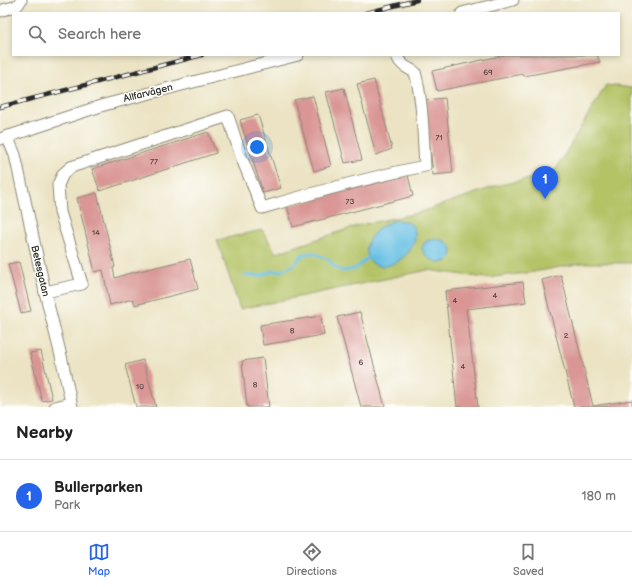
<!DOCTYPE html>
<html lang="en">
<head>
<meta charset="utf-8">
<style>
  :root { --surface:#fff; --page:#f2f2f2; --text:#222; --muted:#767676; --line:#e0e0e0; --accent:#2563eb }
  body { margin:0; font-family:"Balsamiq Sans",sans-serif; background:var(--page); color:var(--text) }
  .you { position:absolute; left:257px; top:147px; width:14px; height:14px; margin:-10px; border:3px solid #fff; border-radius:50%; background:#1a73e8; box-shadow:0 0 0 6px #1a73e833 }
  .badge { display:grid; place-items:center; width:26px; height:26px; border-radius:50%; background:var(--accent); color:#fff; font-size:13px; font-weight:700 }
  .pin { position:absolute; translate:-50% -33px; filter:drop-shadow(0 1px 2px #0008) }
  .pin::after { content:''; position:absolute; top:21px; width:14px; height:12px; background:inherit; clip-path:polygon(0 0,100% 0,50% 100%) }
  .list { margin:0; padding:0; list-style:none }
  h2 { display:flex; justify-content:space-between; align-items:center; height:52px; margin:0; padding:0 16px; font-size:17px }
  h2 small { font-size:13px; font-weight:400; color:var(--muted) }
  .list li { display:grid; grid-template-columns:26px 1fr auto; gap:12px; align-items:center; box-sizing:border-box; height:72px; padding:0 16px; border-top:1px solid var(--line) }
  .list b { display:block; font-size:15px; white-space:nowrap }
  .list p { margin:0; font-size:13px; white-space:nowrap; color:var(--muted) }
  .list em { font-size:13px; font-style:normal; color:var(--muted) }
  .icon { flex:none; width:22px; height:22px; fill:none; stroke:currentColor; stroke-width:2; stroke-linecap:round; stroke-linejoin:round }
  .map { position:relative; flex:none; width:632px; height:407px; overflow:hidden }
  .search { position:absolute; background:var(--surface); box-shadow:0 2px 6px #0003; left:12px; right:12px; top:12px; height:44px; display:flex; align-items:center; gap:10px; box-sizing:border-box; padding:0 14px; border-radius:0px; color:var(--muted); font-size:15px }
  .sheet { height:124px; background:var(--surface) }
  nav { display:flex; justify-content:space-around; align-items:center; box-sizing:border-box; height:56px; border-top:1px solid var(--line); background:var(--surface); font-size:11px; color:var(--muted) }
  nav a { display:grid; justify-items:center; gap:2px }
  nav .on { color:var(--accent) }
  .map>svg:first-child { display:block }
</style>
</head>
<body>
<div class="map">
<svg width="632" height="407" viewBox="0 0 632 407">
  <rect width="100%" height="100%" fill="#fdfcf7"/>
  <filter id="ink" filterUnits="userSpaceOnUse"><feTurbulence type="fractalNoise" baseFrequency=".025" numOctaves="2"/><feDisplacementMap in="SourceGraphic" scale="8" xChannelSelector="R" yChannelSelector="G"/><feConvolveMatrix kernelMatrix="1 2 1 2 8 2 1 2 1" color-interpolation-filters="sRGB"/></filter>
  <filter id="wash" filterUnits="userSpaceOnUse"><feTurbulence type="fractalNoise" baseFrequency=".012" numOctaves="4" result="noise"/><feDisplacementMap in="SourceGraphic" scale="16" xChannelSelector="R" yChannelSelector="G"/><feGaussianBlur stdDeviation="0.9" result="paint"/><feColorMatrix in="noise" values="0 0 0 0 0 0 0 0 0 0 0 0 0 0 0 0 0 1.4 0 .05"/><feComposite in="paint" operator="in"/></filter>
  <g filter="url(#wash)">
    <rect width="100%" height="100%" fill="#ebe3c3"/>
    <polygon fill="#b4c366" stroke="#707748" points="606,85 632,88 632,263 582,263 534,272 486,278 428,270 240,309 217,240 262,230 276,253 360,225 418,213 499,185 553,174"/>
    <g fill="#67c0e4" stroke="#497688">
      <path d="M399,220L407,222L412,225C414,229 416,233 415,237C414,251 397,266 383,266C380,266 377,266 374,264C370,262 368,259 367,254C364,241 376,229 387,223C391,221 395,220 399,220Z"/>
      <path d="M434,238C442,240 452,242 452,252C452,255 450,259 448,261C441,265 428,260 425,254C423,252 423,250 422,248L425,242Z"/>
    </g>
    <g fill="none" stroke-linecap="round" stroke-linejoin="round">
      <polyline stroke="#67c0e4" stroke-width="3" points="245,275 260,276 272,271 281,271 295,264 303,254 314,253 329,260 333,266 342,271 355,269 368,258"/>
    </g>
    <g id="blocks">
      <g fill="#d99694">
        <polygon points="505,55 597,55 600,62 524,76 523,74 437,91 432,71"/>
        <polygon points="374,80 392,149 376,155 357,84"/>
        <polygon points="344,88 362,160 345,163 326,92"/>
        <polygon points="313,96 331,166 314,171 294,100"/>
        <polygon points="445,98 453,173 433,175 425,100"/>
        <polygon points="258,115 281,188 263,193 240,120"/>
        <polygon points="208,132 216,153 100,191 92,169"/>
        <polygon points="408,175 413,196 293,227 287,206"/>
        <polygon points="97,193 115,267 113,268 115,278 127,274 190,259 198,289 135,305 133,299 110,305 103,270 95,272 77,198"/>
        <polygon points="19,262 31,311 21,313 8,264"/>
        <polygon points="561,275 593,406 632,400 632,407 574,407 542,280"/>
        <polygon points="523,282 526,302 466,309 468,323 478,407 457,407 445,291"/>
        <polygon points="360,312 385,407 361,407 337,317"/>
        <polygon points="321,316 324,335 263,345 260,325"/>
        <polygon points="41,351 52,399 42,401 30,353"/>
        <polygon points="263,358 269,407 247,407 242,361"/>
        <polygon points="143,360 156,407 136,407 125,365"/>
      </g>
    </g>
  </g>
  <g filter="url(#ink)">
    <use href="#blocks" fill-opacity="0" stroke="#8b8777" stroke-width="1"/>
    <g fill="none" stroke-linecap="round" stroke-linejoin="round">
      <defs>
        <g id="minor">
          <polyline points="0,11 17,6 21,0"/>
          <polyline points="462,13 513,0"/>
          <polyline points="7,136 15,155 45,292 61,356 72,407"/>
          <polyline points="0,139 104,105 298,55"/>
          <path d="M45,292L82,284L60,212L58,185L63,174L71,167L228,116L242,159L262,208C316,192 370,177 425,166C423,135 423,102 415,72C407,68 399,64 397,55"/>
          <polyline points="55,407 71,403"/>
        </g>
      </defs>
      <use href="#minor" stroke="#8b8777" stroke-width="13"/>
      <use href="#minor" stroke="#fff" stroke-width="11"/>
      <defs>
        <g id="rail">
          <polyline points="366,13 417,0"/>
          <polyline points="0,107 202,55"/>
        </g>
      </defs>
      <use href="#rail" stroke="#2b2b2b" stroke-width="4.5"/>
      <use href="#rail" stroke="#fdfcf7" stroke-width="3" stroke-dasharray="9" stroke-linecap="butt"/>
    </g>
  </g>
  <g text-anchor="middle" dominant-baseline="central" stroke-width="3" stroke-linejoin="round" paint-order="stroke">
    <g font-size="8" fill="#564645">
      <text x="488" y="72">69</text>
      <text x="439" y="137">71</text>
      <text x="154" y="161">77</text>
      <text x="350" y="201">73</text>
      <text x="96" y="232">14</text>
      <text x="495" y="295">4</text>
      <text x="455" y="300">4</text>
      <text x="292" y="330">8</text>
      <text x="566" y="335">2</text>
      <text x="361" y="362">6</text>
      <text x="463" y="366">4</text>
      <text x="255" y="384">8</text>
      <text x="140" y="386">10</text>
    </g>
    <g font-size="10" fill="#2b2b2b" stroke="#fdfcf7">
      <text transform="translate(148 93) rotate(-14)">Allfarvägen</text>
      <text transform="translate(40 271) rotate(77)">Betesgatan</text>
    </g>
  </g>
</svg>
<div class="you"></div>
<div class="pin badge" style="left:545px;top:199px">1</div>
<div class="search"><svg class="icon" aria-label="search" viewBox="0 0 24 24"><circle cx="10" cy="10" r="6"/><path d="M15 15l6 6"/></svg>Search here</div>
</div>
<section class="sheet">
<h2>Nearby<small></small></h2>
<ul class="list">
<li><span class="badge">1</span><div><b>Bullerparken</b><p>Park</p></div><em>180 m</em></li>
</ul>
</section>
<nav>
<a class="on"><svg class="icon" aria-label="map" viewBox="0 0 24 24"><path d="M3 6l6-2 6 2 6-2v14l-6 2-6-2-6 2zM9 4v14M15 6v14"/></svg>Map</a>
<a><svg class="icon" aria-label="directions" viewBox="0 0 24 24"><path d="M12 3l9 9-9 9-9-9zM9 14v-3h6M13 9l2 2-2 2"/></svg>Directions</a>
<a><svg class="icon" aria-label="saved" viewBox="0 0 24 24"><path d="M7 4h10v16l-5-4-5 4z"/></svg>Saved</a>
</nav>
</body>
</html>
